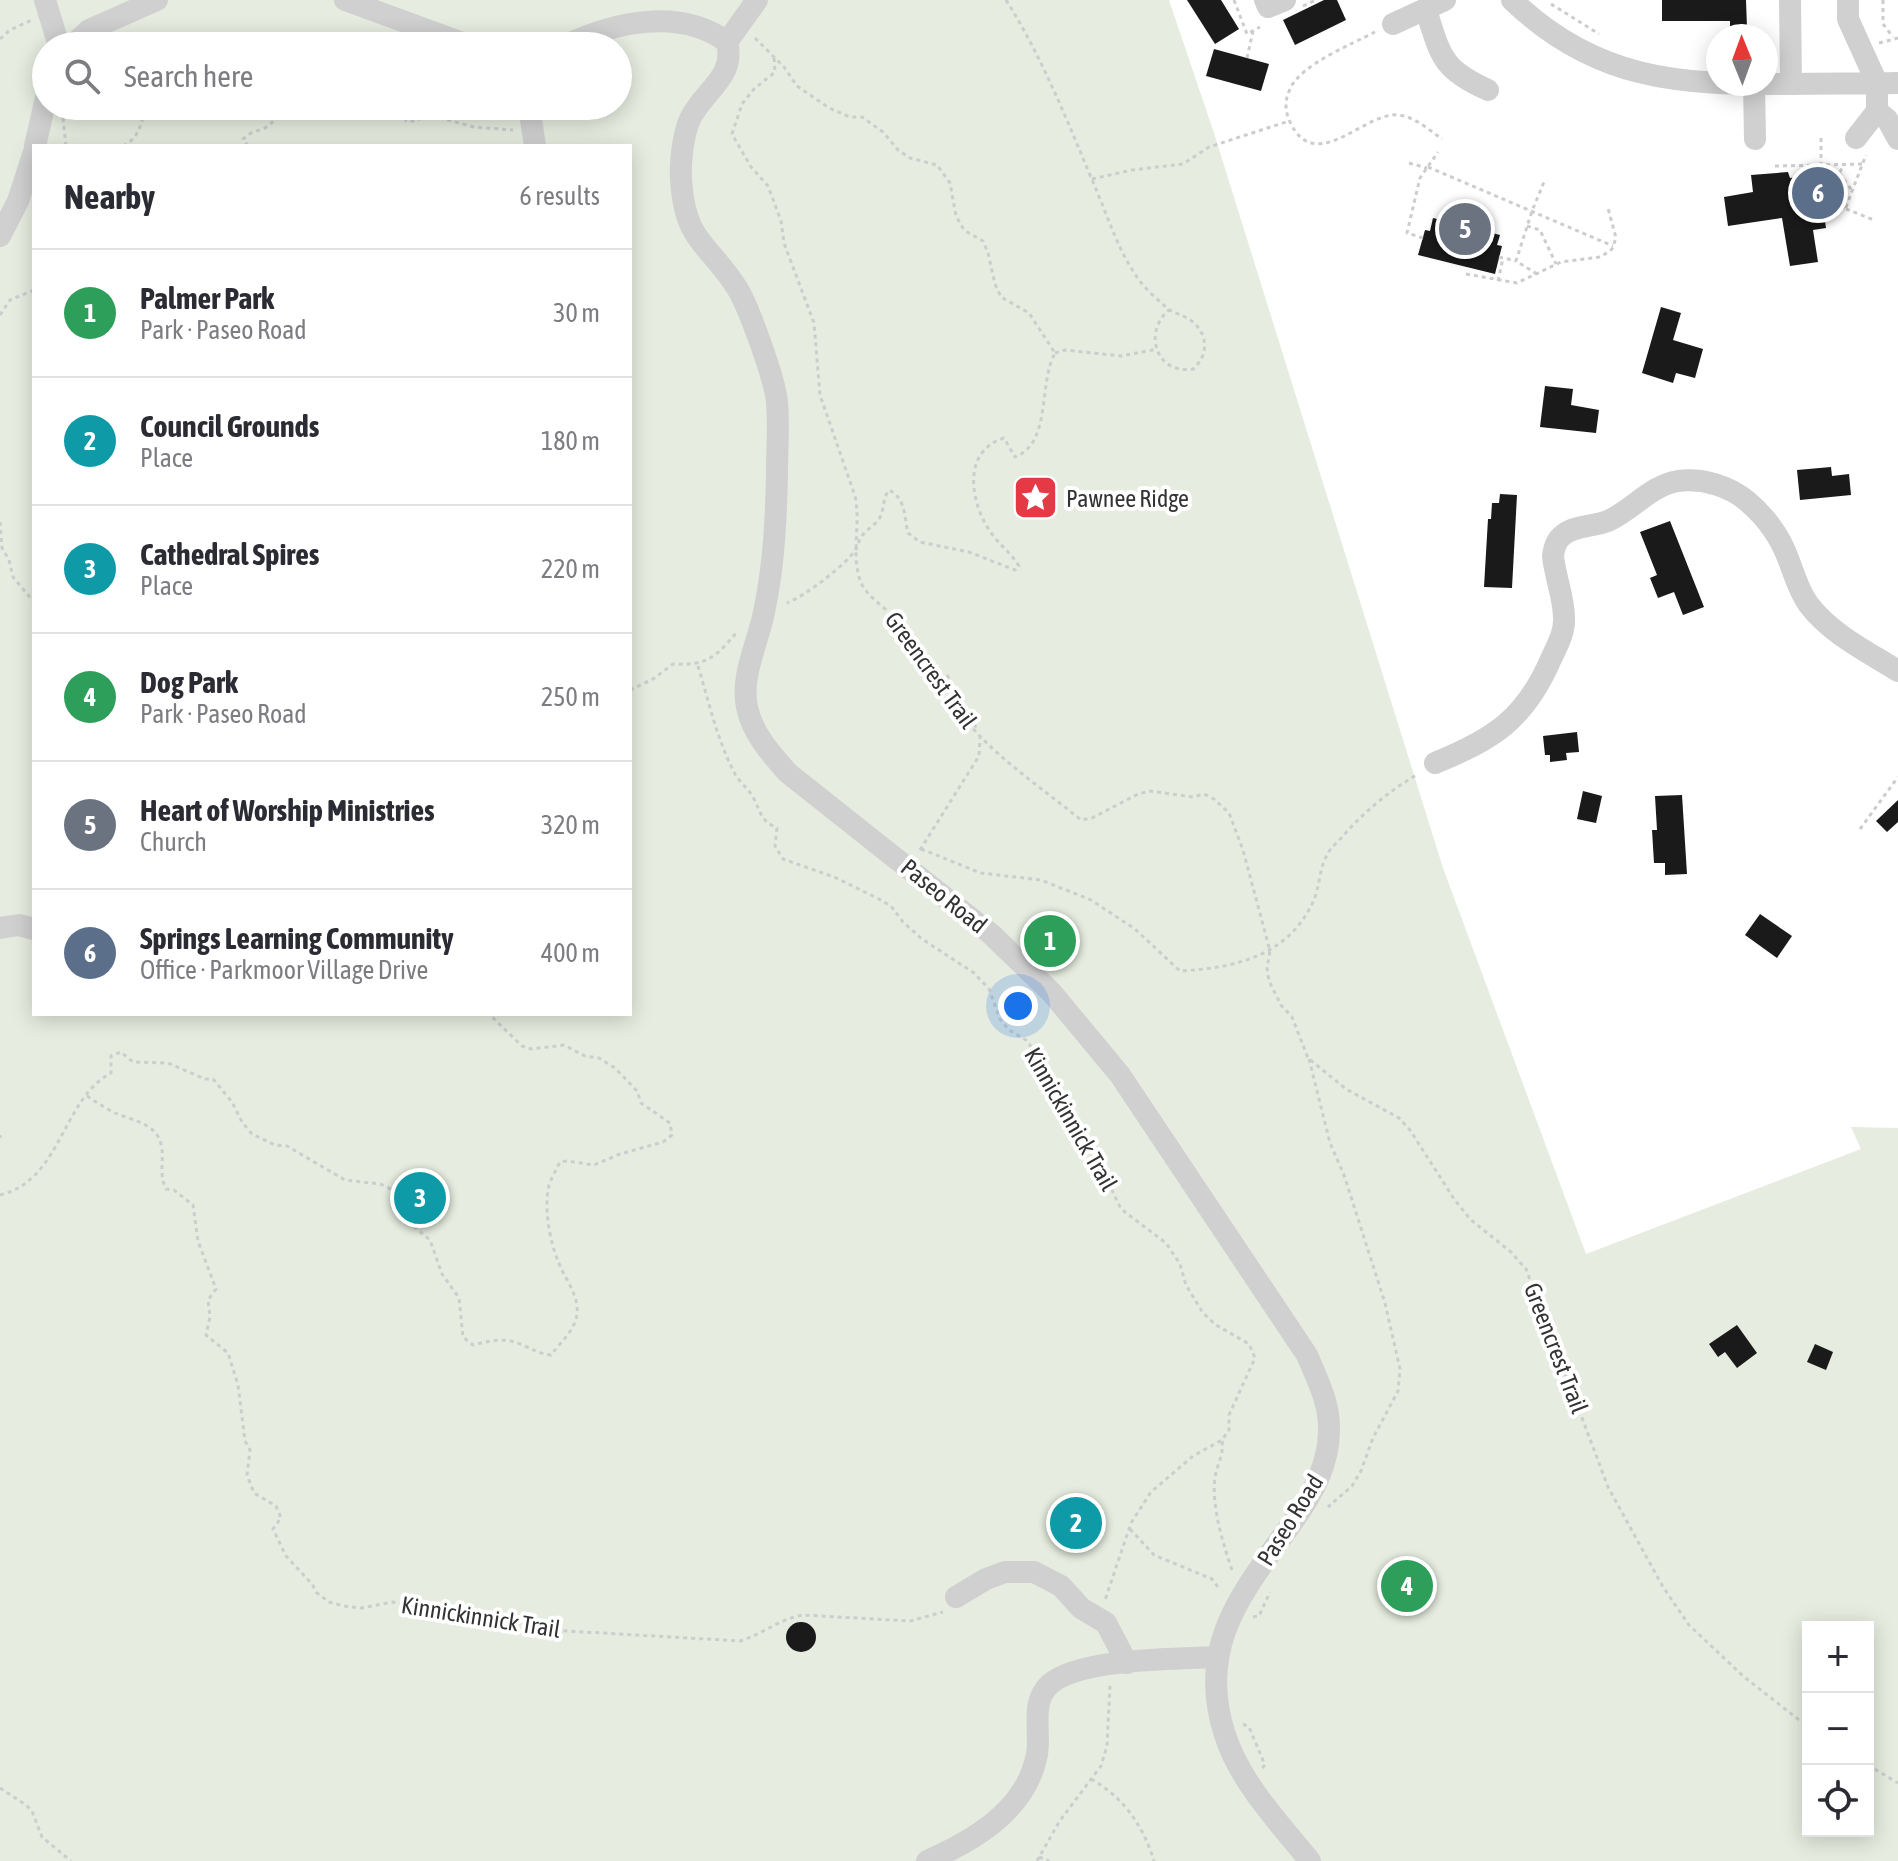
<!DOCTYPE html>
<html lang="en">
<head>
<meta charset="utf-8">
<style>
  :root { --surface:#fff; --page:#f2f2f3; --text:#2b2b33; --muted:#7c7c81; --line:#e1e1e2; --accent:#b45309 }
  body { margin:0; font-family:"Asap Condensed",sans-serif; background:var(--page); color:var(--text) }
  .controls { position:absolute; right:24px; bottom:24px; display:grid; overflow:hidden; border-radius:0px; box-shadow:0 4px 20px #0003 }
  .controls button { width:72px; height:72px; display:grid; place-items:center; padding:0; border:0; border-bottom:2px solid var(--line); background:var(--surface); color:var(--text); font:40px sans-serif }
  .compass { position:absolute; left:1706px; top:24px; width:72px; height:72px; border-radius:50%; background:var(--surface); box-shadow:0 4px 20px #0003; rotate:359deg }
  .you { position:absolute; left:1018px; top:1006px; width:28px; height:28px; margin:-20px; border:6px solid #fff; border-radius:50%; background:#1a73e8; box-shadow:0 0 0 12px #1a73e833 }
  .badge { display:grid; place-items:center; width:52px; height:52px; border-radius:50%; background:var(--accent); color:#fff; font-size:26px; font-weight:700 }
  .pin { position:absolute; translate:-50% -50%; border:4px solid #fff; box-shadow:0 2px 8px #0006 }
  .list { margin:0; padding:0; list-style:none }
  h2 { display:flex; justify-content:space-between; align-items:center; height:104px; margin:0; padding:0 32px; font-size:34px }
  h2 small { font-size:26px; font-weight:400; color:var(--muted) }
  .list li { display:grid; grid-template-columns:52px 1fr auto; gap:24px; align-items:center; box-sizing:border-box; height:128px; padding:0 32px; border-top:2px solid var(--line) }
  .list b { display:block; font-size:30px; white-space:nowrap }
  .list p { margin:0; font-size:26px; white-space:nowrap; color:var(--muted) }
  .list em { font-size:26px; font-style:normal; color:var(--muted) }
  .icon { flex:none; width:44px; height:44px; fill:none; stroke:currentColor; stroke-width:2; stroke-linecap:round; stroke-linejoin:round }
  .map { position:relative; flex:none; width:1898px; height:1861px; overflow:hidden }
  .search { position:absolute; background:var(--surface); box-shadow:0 4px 20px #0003; left:32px; top:32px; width:600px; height:88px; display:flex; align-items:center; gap:20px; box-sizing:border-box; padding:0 28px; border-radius:44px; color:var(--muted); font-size:30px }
  .panel { position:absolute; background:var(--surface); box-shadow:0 4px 20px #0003; left:32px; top:144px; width:600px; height:872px; border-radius:0px }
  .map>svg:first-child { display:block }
</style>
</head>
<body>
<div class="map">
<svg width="1898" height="1861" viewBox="0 0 1898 1861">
  <rect width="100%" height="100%" fill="#fff"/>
  <path fill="#e6ecdf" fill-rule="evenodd" d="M0,0H1169L1214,133L1443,868L1586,1254L1861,1149L1851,1127L1898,1128V1861H0ZM46,46H618V106H46ZM34,146H630V1014H34ZM1808,1627H1868V1831H1808Z"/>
  <g fill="#1a1a1a">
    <polygon points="1187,0 1221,0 1239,29 1215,44"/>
    <polygon points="1324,0 1337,0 1346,20 1295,45 1283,20"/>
    <polygon points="1662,0 1746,0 1747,28 1730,28 1730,21 1662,21"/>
    <polygon points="1214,49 1269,64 1261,91 1206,76"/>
    <polygon points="1788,172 1790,178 1797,177 1799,190 1820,187 1826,228 1813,230 1818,262 1790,266 1782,218 1728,226 1724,197 1753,192 1751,175"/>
    <polygon points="1433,218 1500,235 1497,245 1502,246 1495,274 1418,255 1425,230 1430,231"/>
    <polygon points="1661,307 1681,313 1673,340 1703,349 1695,378 1676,373 1673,383 1642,373"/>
    <polygon points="1545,386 1573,389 1571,405 1599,410 1596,433 1540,427"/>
    <polygon points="1831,467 1832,476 1849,474 1851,495 1800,500 1797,470"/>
    <polygon points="1500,494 1517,495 1512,588 1484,587 1488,519 1491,519 1492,503 1499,503"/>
    <polygon points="1670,521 1704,607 1683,615 1674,592 1658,598 1650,578 1657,575 1640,532"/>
    <polygon points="1577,732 1579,752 1566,753 1567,760 1550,762 1550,755 1545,755 1543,736"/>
    <polygon points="1583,791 1602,796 1596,823 1577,819"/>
    <polygon points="1682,795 1687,874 1665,875 1665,863 1654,863 1652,830 1657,830 1655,796"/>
    <polygon points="1898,800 1898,822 1887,832 1876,821"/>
    <polygon points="1760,914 1792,936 1777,958 1745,935"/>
    <polygon points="1737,1325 1757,1353 1737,1368 1725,1352 1718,1357 1709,1344"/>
    <polygon points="1815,1344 1833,1352 1826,1370 1807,1362"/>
    <polygon points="1067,1513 1088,1518 1084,1534 1063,1529"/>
    <circle cx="801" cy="1637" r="15"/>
  </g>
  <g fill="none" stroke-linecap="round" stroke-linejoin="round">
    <g stroke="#cdcdcd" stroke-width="3" stroke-dasharray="4 4" stroke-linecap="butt">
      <path d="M1006,0C1044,60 1070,128 1098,194C1110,223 1119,251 1137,277C1144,288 1157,299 1167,308C1174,314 1185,315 1193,322C1209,336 1208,356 1193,369C1157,375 1142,333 1169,310"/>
      <polyline points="1234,0 1247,34 1260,27"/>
      <polyline points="1883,0 1883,24 1893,37"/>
      <polyline points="1551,4 1599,34"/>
      <polyline points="1303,6 1316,0"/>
      <path d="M1375,32C1352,44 1300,65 1290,89C1284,102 1285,112 1291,124C1317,175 1365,111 1399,115C1415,117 1429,130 1442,139"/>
      <path d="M755,38L784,67L797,86L829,108L850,117H862L883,132L898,150L910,158L937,165L950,183L956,216L964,230L983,241L988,253L995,284L1001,297L1029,313L1055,353C1038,383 1052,443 1015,457L1004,438C959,452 971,509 995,538C1004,549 1010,552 1019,566L1015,570L969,552L920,542L908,533C904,517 906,498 889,490C882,499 885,509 879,519C874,526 866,530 861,537C859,541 858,545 856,549C846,565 805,596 787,603"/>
      <polyline points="0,39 10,30 32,20"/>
      <polyline points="1879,43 1898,38"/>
      <path d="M774,58L775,72L754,89L742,104L732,134L751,167L768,186L781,221L784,243L814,323L820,395L855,496C861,524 851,553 860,580C865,596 886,607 896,620C903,630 908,642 915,652C936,678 955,710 978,734C1008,766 1047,792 1081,820L1092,818L1138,794L1150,791L1193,797L1204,794L1214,799L1229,813L1243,850L1270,951L1267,968L1269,981L1281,1005L1292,1017L1308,1058L1346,1089L1399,1118L1410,1130L1454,1199L1471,1220L1511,1252L1526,1269L1608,1487L1663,1587L1689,1625L1743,1676L1808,1727"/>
      <polyline points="1247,58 1253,31"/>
      <path d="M307,106C320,116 328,118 340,106"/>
      <polyline points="396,106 404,111 406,121 417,121 426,114 474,127 513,130"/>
      <polyline points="63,118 66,146"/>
      <polyline points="1821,138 1821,165"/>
      <path d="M123,146C141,137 140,123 147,106"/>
      <polyline points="248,146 243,139 251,133 265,128 293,106"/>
      <polyline points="1409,163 1427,168"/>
      <path d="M1862,164L1820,165L1845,210C1852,191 1859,173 1866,155"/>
      <polyline points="1775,166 1820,165"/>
      <polyline points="1428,167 1613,246"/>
      <polyline points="1839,173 1851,189"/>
      <polyline points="1092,179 1132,170 1183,164 1209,147 1289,121"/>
      <polyline points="1834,187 1843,165"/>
      <polyline points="1835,191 1851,189"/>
      <polyline points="1846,209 1874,220"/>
      <polyline points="1527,226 1540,230 1556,264"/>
      <polyline points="1423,238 1407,233 1420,178 1438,152"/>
      <polyline points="1499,257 1516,261"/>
      <polyline points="1466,274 1517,283 1561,262 1601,257 1612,249 1616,238 1608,208"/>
      <polyline points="1537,274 1516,261 1532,211 1544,182"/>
      <polyline points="1498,281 1503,258"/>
      <polyline points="0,315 10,300 34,290"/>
      <polyline points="1055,353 1065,350 1121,356 1157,349"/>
      <polyline points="0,522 2,548 9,560 13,577 34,602"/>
      <path d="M698,666C709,702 717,740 735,774C740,783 750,790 754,799C761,813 761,821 777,828L775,846L783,859L834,877L879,899L891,906L903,922L922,939L974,973L989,989L1000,1019L1009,1030L1026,1040L1041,1060L1067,1120L1108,1182L1121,1209L1166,1243L1180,1264L1186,1285L1203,1313L1216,1325L1249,1344L1255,1358L1229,1415V1430L1222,1440L1193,1456L1151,1492L1131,1523L1105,1600"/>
      <polyline points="947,675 978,731"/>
      <path d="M630,690L653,679L673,664C707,666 716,657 737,632"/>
      <polyline points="1860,829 1898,777"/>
      <path d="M921,849L981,873L1041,880L1091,900L1135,929L1180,971C1235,968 1288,956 1313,902C1320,887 1319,869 1327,855C1330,848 1338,842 1343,836C1365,811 1389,791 1418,774"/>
      <polyline points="920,850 979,756 980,738"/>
      <polyline points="1309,1059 1330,1143 1344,1175 1385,1303 1400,1369 1398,1391 1373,1438 1361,1471 1352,1486 1328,1507"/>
      <path d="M87,1096C96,1102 105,1108 115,1113C131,1120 156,1123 161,1144C165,1160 158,1173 166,1189L174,1190L193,1205L198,1241L216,1289L208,1300L210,1317L206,1335L228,1353L238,1385L245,1441L250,1450L247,1475L254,1493L276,1506L281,1518L273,1529L286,1556L312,1584L317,1593L329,1602L344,1606L361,1608L393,1602L425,1611L490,1613L503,1620L550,1630L740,1641C763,1634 779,1619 803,1615L910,1621L943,1612"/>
      <polyline points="0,1135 0,1138"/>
      <path d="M0,1195C62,1180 61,1100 111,1073V1056L121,1052L133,1062L168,1063L205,1079H213L232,1102L242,1122L252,1134L275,1145L287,1146L345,1180L380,1184L388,1187L397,1198L403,1213L412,1225L430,1240L442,1274L459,1298L463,1337L473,1345C488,1341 505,1337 520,1344C531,1348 539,1354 551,1355C559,1344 572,1333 576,1319C581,1302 570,1286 563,1272C551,1249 543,1211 549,1185C552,1177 556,1170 560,1162L567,1161L594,1165L620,1154L663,1142L672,1135L670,1123L641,1103L637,1091L615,1068L599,1058L585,1056L564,1045L531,1049L522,1046L489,1014"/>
      <path d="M1222,1441C1224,1455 1217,1464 1215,1478C1211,1506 1224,1547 1233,1573"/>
      <polyline points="1130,1529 1154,1555 1212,1579 1220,1590"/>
      <polyline points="1253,1617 1259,1616 1270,1592"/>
      <polyline points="1243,1724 1249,1727 1265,1765 1262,1768"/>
      <polyline points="1868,1765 1898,1783"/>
      <path d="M1091,1779C1123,1797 1143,1825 1154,1861"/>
      <polyline points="0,1788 26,1805 32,1811 42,1837 71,1861"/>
      <polyline points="1039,1857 1049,1861"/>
      <polyline points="1037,1861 1059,1822 1101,1766 1107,1746 1110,1685"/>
    </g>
    <g stroke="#d0d0d0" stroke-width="22">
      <polyline points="45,0 59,46"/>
      <polyline points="345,0 471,46"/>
      <polyline points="1265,0 1268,7 1285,0"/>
      <path d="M1512,0C1595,80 1679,85 1788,84C1825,83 1861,84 1898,83"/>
      <polyline points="1790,0 1791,84"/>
      <polyline points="1848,0 1848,19 1877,83 1877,111 1856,138"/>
      <path d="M1426,10C1441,56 1441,69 1488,90"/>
      <polyline points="1393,24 1445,0"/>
      <polyline points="727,42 757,0"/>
      <polyline points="72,46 89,30 157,0"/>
      <path d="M564,46C614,22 679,7 727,42C736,77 704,90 690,119C683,135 680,161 681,179C685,243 707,241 737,288C749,307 775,380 777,402C779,426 777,450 777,474C776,519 774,563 765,607C760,639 740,674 747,707C752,733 771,754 788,773L991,934L1052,993L1120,1075L1307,1355C1317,1379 1330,1403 1329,1430C1329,1464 1313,1493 1294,1520C1245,1590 1195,1643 1225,1735C1240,1782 1279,1823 1310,1861"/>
      <polyline points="1754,84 1755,139"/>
      <polyline points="529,106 535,146"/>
      <polyline points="1877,111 1887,119 1898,139"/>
      <polyline points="35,146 46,98"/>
      <polyline points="0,236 18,201 34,152"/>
      <path d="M1435,763C1494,739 1525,719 1551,659C1557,646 1565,632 1564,618C1564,597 1555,577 1553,556C1554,548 1556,540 1563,535C1575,525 1595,527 1610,520C1633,509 1652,485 1678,481C1703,478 1729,486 1747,501C1766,517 1781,538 1789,561C1795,576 1799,592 1809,605C1831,634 1868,652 1898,671"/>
      <polyline points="0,928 19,925 34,929"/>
      <polyline points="956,1597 986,1579 1005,1572 1034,1572 1061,1586 1081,1608 1106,1623 1127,1663"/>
      <path d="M927,1861C973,1841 1027,1810 1037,1754C1041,1731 1030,1702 1050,1684C1080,1658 1178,1659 1218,1657"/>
    </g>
  </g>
  <defs>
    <symbol id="sight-square" viewBox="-11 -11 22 22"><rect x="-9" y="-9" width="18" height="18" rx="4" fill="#e63946" stroke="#fff"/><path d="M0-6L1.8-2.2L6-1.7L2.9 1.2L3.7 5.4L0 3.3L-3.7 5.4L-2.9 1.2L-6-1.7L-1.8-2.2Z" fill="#fff"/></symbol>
  </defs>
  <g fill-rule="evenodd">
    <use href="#sight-square" x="1010" y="472" width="51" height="51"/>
  </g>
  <g text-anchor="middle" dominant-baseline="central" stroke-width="8" stroke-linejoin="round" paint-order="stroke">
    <g font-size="24" fill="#333" stroke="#fff" text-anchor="start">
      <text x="1066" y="498">Pawnee Ridge</text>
    </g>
    <g font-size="24" fill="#333" stroke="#fff">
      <text transform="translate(931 670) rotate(54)">Greencrest Trail</text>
      <text transform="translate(944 896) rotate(39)">Paseo Road</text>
      <text transform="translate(1071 1119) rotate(60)">Kinnickinnick Trail</text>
      <text transform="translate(1556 1348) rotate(69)">Greencrest Trail</text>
      <text transform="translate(1290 1520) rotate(-58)">Paseo Road</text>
      <text transform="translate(481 1617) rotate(9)">Kinnickinnick Trail</text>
    </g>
  </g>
</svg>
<div class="controls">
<button>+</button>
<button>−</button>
<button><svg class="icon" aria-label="locate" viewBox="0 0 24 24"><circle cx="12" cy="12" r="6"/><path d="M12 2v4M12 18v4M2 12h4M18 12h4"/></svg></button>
</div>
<svg class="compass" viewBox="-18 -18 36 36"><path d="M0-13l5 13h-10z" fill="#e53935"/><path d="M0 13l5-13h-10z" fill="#7c7c81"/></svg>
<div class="you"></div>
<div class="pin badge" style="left:1050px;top:941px;background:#2e9e5b">1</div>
<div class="pin badge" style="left:1076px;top:1523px;background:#0f9aa8">2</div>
<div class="pin badge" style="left:420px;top:1198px;background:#0f9aa8">3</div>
<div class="pin badge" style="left:1407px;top:1586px;background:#2e9e5b">4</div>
<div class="pin badge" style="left:1465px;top:229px;background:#6b7280">5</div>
<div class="pin badge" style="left:1818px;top:193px;background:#5c6f8a">6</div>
<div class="search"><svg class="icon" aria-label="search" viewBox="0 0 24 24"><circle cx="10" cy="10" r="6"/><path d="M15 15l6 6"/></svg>Search here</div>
<section class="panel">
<h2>Nearby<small>6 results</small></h2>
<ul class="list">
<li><span class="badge" style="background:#2e9e5b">1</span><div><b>Palmer Park</b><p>Park · Paseo Road</p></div><em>30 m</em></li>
<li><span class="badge" style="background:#0f9aa8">2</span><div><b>Council Grounds</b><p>Place</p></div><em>180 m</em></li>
<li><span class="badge" style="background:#0f9aa8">3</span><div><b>Cathedral Spires</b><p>Place</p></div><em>220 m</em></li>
<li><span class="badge" style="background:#2e9e5b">4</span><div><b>Dog Park</b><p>Park · Paseo Road</p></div><em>250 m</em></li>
<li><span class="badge" style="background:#6b7280">5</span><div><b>Heart of Worship Ministries</b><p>Church</p></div><em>320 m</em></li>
<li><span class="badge" style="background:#5c6f8a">6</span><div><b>Springs Learning Community</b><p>Office · Parkmoor Village Drive</p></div><em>400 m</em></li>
</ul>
</section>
</div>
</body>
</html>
